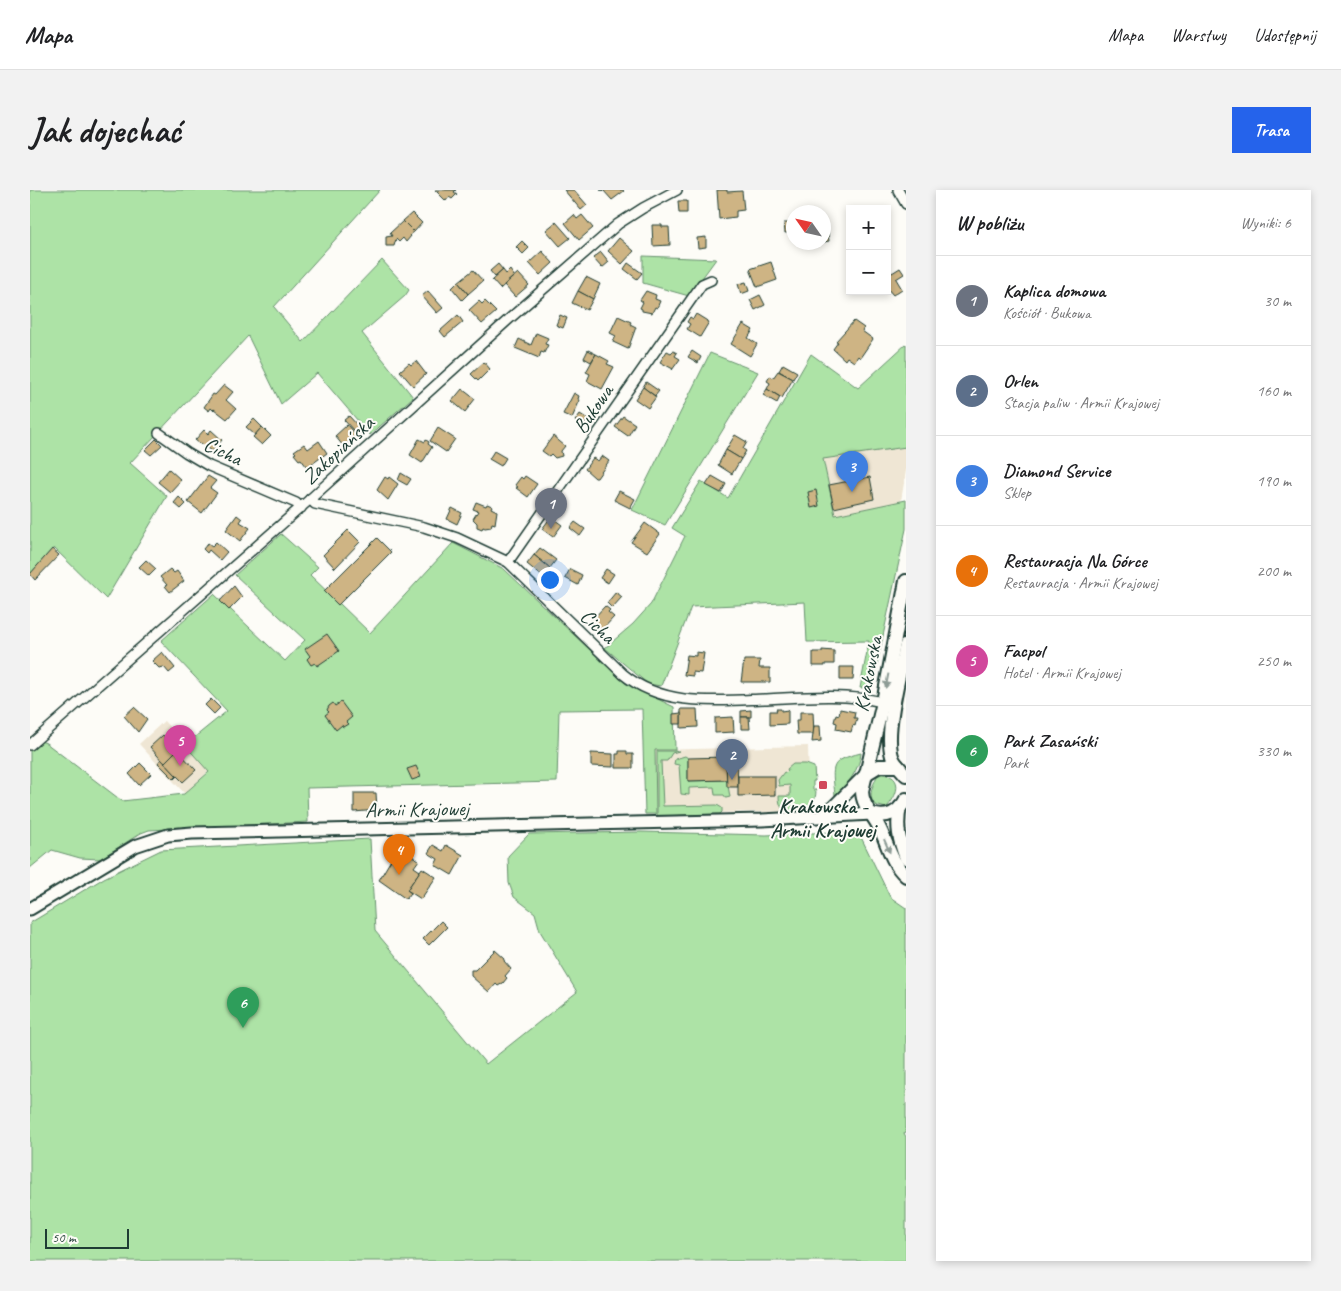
<!DOCTYPE html>
<html lang="pl">
<head>
<meta charset="utf-8">
<style>
  :root { --surface:#fff; --page:#f2f2f2; --text:#202124; --muted:#757577; --line:#e0e0e0; --accent:#2563eb }
  body { margin:0; font-family:Caveat,sans-serif; background:var(--page); color:var(--text) }
  .controls { position:absolute; right:15px; top:15px; display:grid; overflow:hidden; border-radius:0px; box-shadow:0 2px 8px #0003 }
  .controls button { width:45px; height:45px; display:grid; place-items:center; padding:0; border:0; border-bottom:1px solid var(--line); background:var(--surface); color:var(--text); font:25px sans-serif }
  .compass { position:absolute; left:756px; top:15px; width:45px; height:45px; border-radius:50%; background:var(--surface); box-shadow:0 2px 8px #0003; rotate:304deg }
  .scale { position:absolute; left:15px; bottom:12px; width:84px; box-sizing:border-box; padding-left:5px; border:2px solid #1f3d34; border-top:0; font-size:14px; line-height:18px; white-space:nowrap; color:#1f3d34; -webkit-text-stroke:4px #fdfcf7; paint-order:stroke }
  .you { position:absolute; left:519px; top:389px; width:18px; height:18px; margin:-12px; border:4px solid #fff; border-radius:50%; background:#1a73e8; box-shadow:0 0 0 8px #1a73e833 }
  .badge { display:grid; place-items:center; width:32px; height:32px; border-radius:50%; background:var(--accent); color:#fff; font-size:16px; font-weight:700 }
  .pin { position:absolute; translate:-50% -41px; filter:drop-shadow(0 1px 2px #0008) }
  .pin::after { content:''; position:absolute; top:26px; width:18px; height:15px; background:inherit; clip-path:polygon(0 0,100% 0,50% 100%) }
  .list { margin:0; padding:0; list-style:none }
  h2 { display:flex; justify-content:space-between; align-items:center; height:65px; margin:0; padding:0 20px; font-size:21px }
  h2 small { font-size:16px; font-weight:400; color:var(--muted) }
  .list li { display:grid; grid-template-columns:32px 1fr auto; gap:15px; align-items:center; box-sizing:border-box; height:90px; padding:0 20px; border-top:1px solid var(--line) }
  .list b { display:block; font-size:19px; white-space:nowrap }
  .list p { margin:0; font-size:16px; white-space:nowrap; color:var(--muted) }
  .list em { font-size:16px; font-style:normal; color:var(--muted) }
  .map { position:relative; flex:none; width:876px; height:1071px; overflow:hidden; border-radius:0px }
  header { display:flex; align-items:center; gap:30px; box-sizing:border-box; height:70px; padding:0 25px; background:var(--surface); border-bottom:1px solid var(--line) }
  header strong { font-size:24px }
  nav { display:flex; gap:28px; margin-inline-start:auto; font-size:18px }
  .intro { display:flex; align-items:center; justify-content:space-between; box-sizing:border-box; height:120px; padding:0 30px }
  h1 { margin:0; font-size:35px }
  .button { padding:12px 22px; border-radius:0px; background:var(--accent); color:#fff; font-size:18px; font-weight:700 }
  main { display:flex; gap:30px; padding:0 30px }
  aside { flex:1; background:var(--surface); border-radius:0px; box-shadow:0 2px 8px #0003 }
  .map>svg:first-child { display:block }
</style>
</head>
<body>
<header>
<strong>Mapa</strong>
<nav><a>Mapa</a><a>Warstwy</a><a>Udostępnij</a></nav>
</header>
<div class="intro"><h1>Jak dojechać</h1><a class="button">Trasa</a></div>
<main>
<div class="map">
<svg width="876" height="1071" viewBox="0 0 876 1071">
  <rect width="100%" height="100%" fill="#fdfcf7"/>
  <filter id="ink" filterUnits="userSpaceOnUse"><feTurbulence type="fractalNoise" baseFrequency=".02" numOctaves="2"/><feDisplacementMap in="SourceGraphic" scale="10" xChannelSelector="R" yChannelSelector="G"/><feConvolveMatrix kernelMatrix="1 2 1 2 8 2 1 2 1" color-interpolation-filters="sRGB"/></filter>
  <g filter="url(#ink)">
    <g fill="#efe6d4">
      <polygon points="876,257 876,281 871,311 805,325 793,268"/>
      <polygon points="134,531 179,581 155,604 109,554"/>
      <polygon points="778,556 780,621 626,624 625,560"/>
    </g>
    <g fill="#ade3a6" stroke="#66906d">
      <polygon points="0,0 350,0 244,117 273,152 352,70 379,100 375,106 332,143 383,207 340,245 287,183 251,214 218,146 100,273 137,306 76,409 24,358 0,385"/>
      <polygon points="613,66 686,69 659,106 613,93"/>
      <polygon points="876,154 876,257 793,269 805,325 876,310 876,339 842,497 830,498 839,451 777,452 775,412 661,417 631,496 618,494 575,458 603,434 621,414 655,346 642,338 671,291 698,308 781,164 828,198"/>
      <polygon points="680,163 728,182 635,335 602,320"/>
      <polygon points="251,344 288,377 280,385 340,443 423,353 474,379 595,493 644,517 645,560 625,560 626,624 615,624 612,519 529,520 527,592 277,598 278,632 119,640 111,643 70,669 50,668 22,660 0,678 0,547 16,553 92,611 154,604 179,582 155,555 197,521 131,451 184,404 255,471 275,450 205,385"/>
      <polygon points="627,561 649,561 642,563 637,571 631,571 633,616 687,615 692,618 692,622 690,624 627,626"/>
      <path d="M831,563C830,578 817,597 805,605C802,575 799,571 831,563Z"/>
      <polygon points="655,566 658,568 658,591 697,590 700,607 696,608 694,605 685,605 684,597 659,598 659,605 651,604 649,575 644,574 645,569"/>
      <path d="M763,574H776L784,577L785,591H783V600H786C786,614 779,619 766,620V624C754,623 749,618 749,606H760V595L749,596L748,590L754,582L756,583L758,581L757,579Z"/>
      <path d="M852,584C875,586 867,607 856,618L845,615C837,605 843,596 847,586Z"/>
      <polygon points="828,641 860,707 876,718 876,942 874,943 876,947 876,1071 0,1071 0,733 74,688 131,660 340,649 345,741 456,874 547,802 510,741 505,723 484,707 479,693 478,666 499,644 611,642 736,645"/>
    </g>
    <g fill="#ceb484" stroke="#1f3d34">
      <polygon points="405,0 426,0 424,2 427,4 422,9 419,7 416,11"/>
      <polygon points="534,0 544,0 557,15 551,20"/>
      <polygon points="570,0 593,0 594,1 582,10 573,0"/>
      <polygon points="687,0 697,0 697,2 712,1 714,20 706,21 706,27 689,29"/>
      <polygon points="648,11 657,11 657,23 649,23"/>
      <polygon points="382,23 392,33 384,42 373,31"/>
      <polygon points="544,25 547,29 552,25 563,38 549,50 535,33"/>
      <polygon points="794,30 794,36 797,35 799,51 794,52"/>
      <polygon points="373,31 384,42 380,45 381,46 376,52 373,48 369,52 366,49 364,56 356,56 356,47 362,46 360,43"/>
      <polygon points="526,32 540,48 530,56 516,40"/>
      <polygon points="754,33 762,33 762,42 755,43"/>
      <polygon points="622,35 632,35 632,37 639,37 640,55 623,56"/>
      <polygon points="676,47 676,57 668,58 667,48"/>
      <polygon points="589,48 604,61 592,74 578,61"/>
      <polygon points="492,51 499,58 493,64 486,57"/>
      <polygon points="512,61 523,73 510,85 499,73"/>
      <polygon points="571,62 579,72 572,78 563,68"/>
      <polygon points="741,72 747,90 727,97 720,79"/>
      <polygon points="598,73 612,83 607,89 594,79"/>
      <polygon points="468,74 473,80 465,87 460,81"/>
      <polygon points="870,78 874,84 866,89 872,99 863,105 857,98 857,83 860,81 862,83"/>
      <polygon points="443,80 453,91 438,104 428,92"/>
      <polygon points="473,80 476,84 480,80 484,86 470,99 462,90"/>
      <polygon points="488,83 499,95 485,107 474,95"/>
      <polygon points="556,87 570,94 563,109 548,101"/>
      <polygon points="428,92 438,104 432,110 422,98"/>
      <polygon points="716,92 719,101 711,104 708,94"/>
      <polygon points="398,101 413,118 407,123 392,106"/>
      <polygon points="548,101 563,109 557,120 542,113"/>
      <polygon points="616,101 626,105 625,109 630,111 627,118 625,117 622,123 612,121 612,119 610,118 613,112 610,110"/>
      <polygon points="730,105 735,115 725,120 720,110"/>
      <polygon points="449,111 452,114 455,111 466,122 452,134 439,120"/>
      <polygon points="666,124 679,132 670,147 657,139 660,134 657,132 660,127 663,129"/>
      <polygon points="428,125 433,132 415,147 410,141"/>
      <polygon points="530,125 537,128 533,138 526,135"/>
      <polygon points="588,126 601,132 600,134 606,137 598,159 583,152 586,146 580,143"/>
      <polygon points="824,131 834,138 832,141 843,149 830,168 828,166 824,172 817,167 815,170 803,159 808,152 806,151"/>
      <polygon points="713,134 723,140 718,148 727,154 720,166 701,154"/>
      <polygon points="506,143 518,148 515,154 518,155 514,163 511,162 509,168 485,158 489,149 501,155"/>
      <polygon points="558,160 566,164 561,172 554,168"/>
      <polygon points="637,161 641,163 643,161 647,163 645,166 650,169 642,180 643,179 630,172"/>
      <polygon points="662,161 671,167 668,173 658,167"/>
      <polygon points="566,164 579,171 577,174 584,177 572,199 557,191 560,184 556,182"/>
      <polygon points="386,171 396,184 383,196 370,181 379,173 381,175"/>
      <polygon points="454,172 460,179 448,191 441,184"/>
      <polygon points="753,174 767,182 763,189 749,181"/>
      <polygon points="748,181 763,189 752,208 737,199 740,193 737,191 740,186 743,188"/>
      <polygon points="616,192 629,201 625,206 613,197"/>
      <polygon points="194,195 203,202 196,210 206,219 197,229 184,219 183,220 181,218 179,221 174,217 183,204 185,205"/>
      <polygon points="613,197 626,207 618,218 605,209"/>
      <polygon points="432,199 445,209 435,222 422,211"/>
      <polygon points="737,199 750,207 747,213 733,205"/>
      <polygon points="544,203 549,206 548,209 550,210 542,228 533,224"/>
      <polygon points="550,224 558,229 553,237 545,231"/>
      <polygon points="319,226 329,237 324,241 314,230"/>
      <polygon points="593,226 605,234 598,246 585,237"/>
      <polygon points="224,229 232,237 225,245 216,237"/>
      <polygon points="317,235 327,246 314,257 305,246"/>
      <polygon points="232,237 241,246 232,255 223,247"/>
      <polygon points="408,238 425,249 416,262 400,251"/>
      <polygon points="174,240 178,244 181,240 192,250 182,262 171,253 170,254 165,250"/>
      <polygon points="705,245 717,252 713,259 716,261 711,269 696,260"/>
      <polygon points="523,246 535,256 531,261 532,266 525,268 521,264 519,266 512,261"/>
      <polygon points="126,249 132,255 121,265 115,260"/>
      <polygon points="389,249 395,252 396,250 399,252 398,254 402,257 392,273 380,265"/>
      <polygon points="289,251 297,263 282,274 284,276 279,280 271,269 269,270 264,264 266,263 264,261 274,254 278,259"/>
      <polygon points="696,260 711,269 702,284 688,275"/>
      <polygon points="464,261 476,268 471,276 459,269"/>
      <polygon points="572,266 579,271 567,288 565,288 555,279 563,268 568,271"/>
      <polygon points="139,279 151,290 140,302 128,292"/>
      <polygon points="371,283 381,289 377,295 368,290"/>
      <polygon points="178,286 186,291 180,298 187,303 172,323 158,312"/>
      <polygon points="495,286 507,294 498,307 486,298 488,297 485,295 491,287 493,289"/>
      <polygon points="682,286 696,294 691,303 676,295"/>
      <polygon points="355,287 358,289 359,287 368,294 358,310 347,300"/>
      <polygon points="840,287 844,309 804,318 799,295"/>
      <polygon points="786,300 789,316 781,318 778,302"/>
      <polygon points="589,301 605,309 600,318 584,310"/>
      <polygon points="149,307 156,314 151,319 144,313"/>
      <polygon points="446,312 456,316 457,314 462,316 461,318 467,321 465,334 462,333 461,337 455,338 453,337 452,339 447,337 447,333 443,329 448,321 443,319"/>
      <polygon points="422,318 432,323 427,334 417,329"/>
      <polygon points="207,325 212,329 210,332 220,338 210,351 196,340"/>
      <polygon points="521,327 532,335 523,347 512,339"/>
      <polygon points="545,332 555,339 550,346 540,338"/>
      <polygon points="615,333 630,344 617,362 601,352"/>
      <polygon points="318,340 330,352 305,378 293,365"/>
      <polygon points="347,348 361,362 308,415 294,401"/>
      <polygon points="186,352 197,362 190,370 179,360 177,363 173,359 178,353 182,356"/>
      <polygon points="510,358 526,370 520,378 504,365"/>
      <polygon points="22,359 29,365 5,390 0,384"/>
      <polygon points="504,365 520,378 513,387 497,374"/>
      <polygon points="116,370 126,379 119,386 109,377"/>
      <polygon points="140,379 144,383 147,381 154,391 140,402 135,396 137,395 130,387"/>
      <polygon points="540,379 552,385 548,395 535,388"/>
      <polygon points="576,379 584,384 578,393 570,388"/>
      <polygon points="204,396 212,407 199,420 190,411"/>
      <polygon points="586,402 592,407 582,418 577,413"/>
      <polygon points="575,416 580,420 578,422 584,427 572,440 561,431"/>
      <polygon points="297,444 309,461 287,476 285,473 281,475 277,469 280,466 275,459"/>
      <polygon points="792,460 804,461 804,474 795,474 795,476 783,476 783,462 792,462"/>
      <polygon points="132,462 145,478 139,483 134,477 129,478 122,471"/>
      <polygon points="666,462 674,463 671,483 663,482 663,486 654,485 657,465 666,466"/>
      <polygon points="714,470 730,470 729,478 740,478 740,492 711,492"/>
      <polygon points="810,477 824,477 823,490 810,490"/>
      <polygon points="181,509 190,518 184,524 175,515"/>
      <polygon points="311,512 322,527 316,532 318,534 313,537 312,535 306,540 295,525 299,522 297,520 299,516 303,513 305,516"/>
      <polygon points="104,517 117,529 108,542 94,526"/>
      <polygon points="651,519 667,519 668,537 651,538"/>
      <polygon points="746,519 751,519 751,521 758,520 758,534 740,535 740,521 747,521"/>
      <polygon points="810,519 825,522 824,528 827,528 825,536 823,535 821,542 806,539 807,533 804,532 806,524 809,525"/>
      <polygon points="721,520 721,527 711,527 711,521"/>
      <polygon points="770,522 783,522 784,544 767,544 766,530 770,530"/>
      <polygon points="651,523 651,534 643,534 643,524"/>
      <polygon points="703,527 704,542 685,543 685,528"/>
      <polygon points="711,527 719,527 720,539 711,539"/>
      <polygon points="784,536 790,536 791,551 782,552"/>
      <polygon points="133,545 147,560 134,573 120,557"/>
      <polygon points="147,560 166,580 153,592 134,573"/>
      <polygon points="589,561 597,561 597,564 603,564 603,578 586,578 586,564 589,564"/>
      <polygon points="561,563 583,564 583,577 561,576"/>
      <polygon points="696,567 697,590 658,591 658,568"/>
      <polygon points="131,569 147,586 144,589 128,573"/>
      <polygon points="696,572 707,572 708,597 697,597"/>
      <polygon points="110,573 121,584 109,595 99,584"/>
      <polygon points="386,576 391,587 382,590 377,579"/>
      <polygon points="708,586 745,586 745,605 708,606"/>
      <polygon points="324,603 346,603 347,620 324,622"/>
      <polygon points="403,655 413,661 416,655 433,665 422,685 405,675 408,669 398,663"/>
      <polygon points="368,658 389,670 384,677 390,681 377,700 381,703 376,709 349,690"/>
      <polygon points="392,678 406,687 391,709 377,700"/>
      <polygon points="411,731 417,737 399,755 393,749"/>
      <polygon points="465,760 475,769 474,771 481,779 475,786 477,788 473,793 468,796 466,794 459,802 441,786 441,780 445,780"/>
    </g>
    <g fill="none" stroke-linecap="round" stroke-linejoin="round">
      <defs>
        <g id="minor">
          <polyline points="868,0 876,14"/>
          <polyline points="129,243 157,263 179,276 266,313 271,318"/>
          <path d="M280,309L285,314L394,337L427,348L478,372L593,484C633,517 686,511 734,509C773,507 814,503 853,512"/>
          <polyline points="478,372 672,94 681,90"/>
          <polyline points="0,555 278,311 478,130 588,34 613,18 647,0"/>
        </g>
        <g id="tertiary">
          <polyline points="794,626 836,584"/>
          <polyline points="0,719 105,656 138,645 162,643 732,630 842,624"/>
        </g>
        <g id="secondary">
          <path d="M876,391L853,512L832,601C832,615 843,625 849,637C858,654 861,673 876,686"/>
          <path d="M868,576C864,572 862,568 861,562C856,536 870,483 876,455"/>
          <polyline points="836,584 849,576 868,576 876,585"/>
          <path d="M870,617C866,636 869,650 876,668"/>
          <path d="M842,624C856,629 869,623 876,609"/>
        </g>
      </defs>
      <use href="#minor" stroke="#1f3d34" stroke-width="12"/>
      <use href="#tertiary" stroke="#1f3d34" stroke-width="15"/>
      <use href="#secondary" stroke="#1f3d34" stroke-width="16"/>
      <use href="#minor" stroke="#fdfcf7" stroke-width="9"/>
      <use href="#tertiary" stroke="#fdfcf7" stroke-width="11"/>
      <use href="#secondary" stroke="#fdfcf7" stroke-width="12"/>
    </g>
    <defs><path id="oneway-solid" d="M-6-.8H1V-3.2L6.5 0L1 3.2V.8H-6Z" transform="scale(1.25)"/></defs>
    <g fill="#8e9c96">
      <use href="#oneway-solid" transform="translate(857 491) rotate(101)"/>
      <use href="#oneway-solid" transform="translate(857 656) rotate(66)"/>
    </g>
  </g>
  <rect fill="#d1495b" stroke="#fdfcf7" stroke-width="2" x="788" y="590" width="10" height="10" rx="2.5"/>
  <g text-anchor="middle" dominant-baseline="central" stroke-width="4" stroke-linejoin="round" paint-order="stroke">
    <g font-size="21" fill="#1f3d34" stroke="#fdfcf7">
      <text transform="translate(563 219) rotate(-56)">Bukowa</text>
      <text transform="translate(308 260) rotate(-43)">Zakopiańska</text>
      <text transform="translate(193 261) rotate(26)">Cicha</text>
      <text transform="translate(568 436) rotate(44)">Cicha</text>
      <text transform="translate(838 484) rotate(-79)">Krakowska</text>
      <text transform="translate(387 619) rotate(-1)">Armii Krajowej</text>
    </g>
    <g font-size="21" font-weight="bold" fill="#1f3d34" stroke="#fdfcf7">
      <text x="793" y="616">Krakowska -<tspan x="793" dy="24">Armii Krajowej</tspan></text>
    </g>
  </g>
</svg>
<div class="controls">
<button>+</button>
<button>−</button>
</div>
<svg class="compass" viewBox="-18 -18 36 36"><path d="M0-13l5 13h-10z" fill="#e53935"/><path d="M0 13l5-13h-10z" fill="#757577"/></svg>
<div class="scale">50 m</div>
<div class="you"></div>
<div class="pin badge" style="left:521px;top:339px;background:#6b7280">1</div>
<div class="pin badge" style="left:702px;top:590px;background:#5c6f8a">2</div>
<div class="pin badge" style="left:822px;top:302px;background:#3f7fe0">3</div>
<div class="pin badge" style="left:369px;top:685px;background:#e8710a">4</div>
<div class="pin badge" style="left:150px;top:576px;background:#d1479c">5</div>
<div class="pin badge" style="left:213px;top:838px;background:#2e9e5b">6</div>
</div>
<aside>
<h2>W pobliżu<small>Wyniki: 6</small></h2>
<ul class="list">
<li><span class="badge" style="background:#6b7280">1</span><div><b>Kaplica domowa</b><p>Kościół · Bukowa</p></div><em>30 m</em></li>
<li><span class="badge" style="background:#5c6f8a">2</span><div><b>Orlen</b><p>Stacja paliw · Armii Krajowej</p></div><em>160 m</em></li>
<li><span class="badge" style="background:#3f7fe0">3</span><div><b>Diamond Service</b><p>Sklep</p></div><em>190 m</em></li>
<li><span class="badge" style="background:#e8710a">4</span><div><b>Restauracja Na Górce</b><p>Restauracja · Armii Krajowej</p></div><em>200 m</em></li>
<li><span class="badge" style="background:#d1479c">5</span><div><b>Facpol</b><p>Hotel · Armii Krajowej</p></div><em>250 m</em></li>
<li><span class="badge" style="background:#2e9e5b">6</span><div><b>Park Zasański</b><p>Park</p></div><em>330 m</em></li>
</ul>
</aside>
</main>
</body>
</html>
